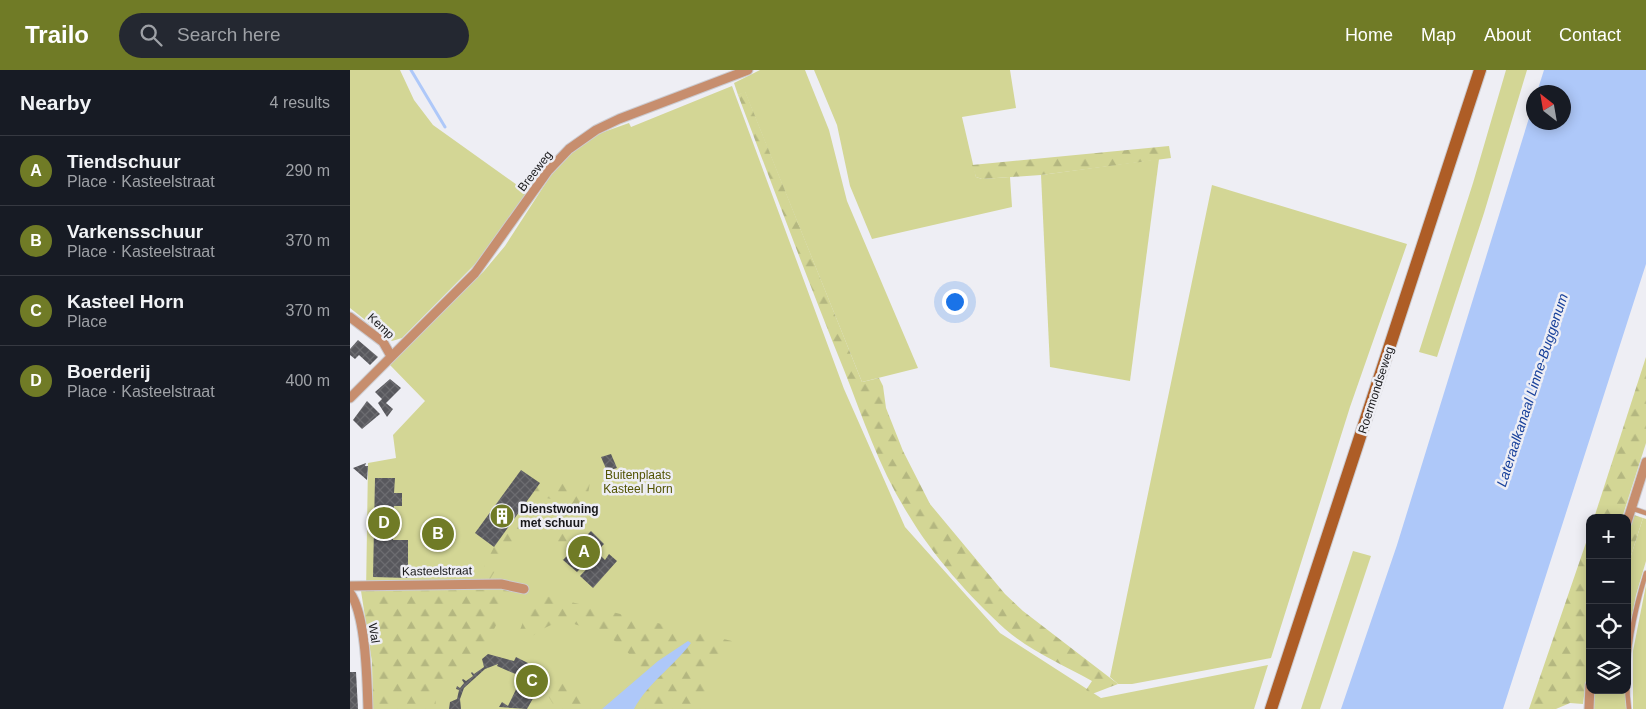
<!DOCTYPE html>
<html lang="en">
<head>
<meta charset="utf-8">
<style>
  :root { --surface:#171b24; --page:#242831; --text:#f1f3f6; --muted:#9ea1a6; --line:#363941; --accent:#707b26 }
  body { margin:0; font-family:Helvetica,sans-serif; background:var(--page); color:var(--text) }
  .controls { position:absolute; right:15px; bottom:15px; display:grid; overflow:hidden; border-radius:10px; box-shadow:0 2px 12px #0003 }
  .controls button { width:45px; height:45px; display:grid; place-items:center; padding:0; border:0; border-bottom:1px solid var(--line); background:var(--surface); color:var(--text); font:25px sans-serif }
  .compass { position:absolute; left:1176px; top:15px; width:45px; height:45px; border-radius:50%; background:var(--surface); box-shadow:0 2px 12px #0003; rotate:329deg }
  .you { position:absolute; left:604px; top:231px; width:18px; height:18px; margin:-12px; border:4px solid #fff; border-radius:50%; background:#1a73e8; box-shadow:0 0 0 8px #1a73e833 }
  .badge { display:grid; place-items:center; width:32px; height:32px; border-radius:50%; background:var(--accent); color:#fff; font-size:16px; font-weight:700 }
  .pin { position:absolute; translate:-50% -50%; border:2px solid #fff; box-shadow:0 1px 5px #0006 }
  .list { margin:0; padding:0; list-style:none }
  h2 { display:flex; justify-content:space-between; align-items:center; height:65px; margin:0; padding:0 20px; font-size:21px }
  h2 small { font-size:16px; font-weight:400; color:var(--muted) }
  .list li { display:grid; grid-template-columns:32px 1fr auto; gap:15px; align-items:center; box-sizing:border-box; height:70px; padding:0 20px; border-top:1px solid var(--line) }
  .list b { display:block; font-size:19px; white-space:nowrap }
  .list p { margin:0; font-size:16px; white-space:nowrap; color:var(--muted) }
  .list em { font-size:16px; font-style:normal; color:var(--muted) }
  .icon { flex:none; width:28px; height:28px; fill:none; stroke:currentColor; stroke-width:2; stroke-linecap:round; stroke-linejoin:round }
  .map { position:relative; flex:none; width:1296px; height:639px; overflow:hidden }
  header { display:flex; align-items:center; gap:30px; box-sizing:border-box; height:70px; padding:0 25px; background:var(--accent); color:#fff }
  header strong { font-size:24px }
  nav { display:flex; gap:28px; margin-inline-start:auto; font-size:18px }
  .search { width:350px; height:45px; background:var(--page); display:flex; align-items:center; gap:12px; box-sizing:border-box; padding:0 18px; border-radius:28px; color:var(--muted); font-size:19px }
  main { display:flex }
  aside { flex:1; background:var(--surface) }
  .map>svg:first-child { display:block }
</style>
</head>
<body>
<header>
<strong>Trailo</strong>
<div class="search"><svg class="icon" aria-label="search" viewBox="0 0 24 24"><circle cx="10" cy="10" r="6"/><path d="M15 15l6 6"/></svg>Search here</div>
<nav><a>Home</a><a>Map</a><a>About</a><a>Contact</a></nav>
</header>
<main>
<aside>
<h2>Nearby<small>4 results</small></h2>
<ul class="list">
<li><span class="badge">A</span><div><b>Tiendschuur</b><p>Place · Kasteelstraat</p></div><em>290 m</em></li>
<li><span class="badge">B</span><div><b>Varkensschuur</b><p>Place · Kasteelstraat</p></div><em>370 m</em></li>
<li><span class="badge">C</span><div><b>Kasteel Horn</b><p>Place</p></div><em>370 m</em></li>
<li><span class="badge">D</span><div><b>Boerderij</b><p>Place · Kasteelstraat</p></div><em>400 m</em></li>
</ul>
</aside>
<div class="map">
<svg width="1296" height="639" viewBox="0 0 1296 639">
  <defs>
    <pattern id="forest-firs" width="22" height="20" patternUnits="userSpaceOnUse" patternTransform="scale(1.25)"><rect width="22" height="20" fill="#d3d695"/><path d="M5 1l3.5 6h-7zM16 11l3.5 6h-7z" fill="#b4b780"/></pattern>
    <pattern id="building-cross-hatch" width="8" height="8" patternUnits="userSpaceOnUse" patternTransform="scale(1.25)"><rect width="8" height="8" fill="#58585d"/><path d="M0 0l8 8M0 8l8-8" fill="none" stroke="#6c6c70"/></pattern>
  </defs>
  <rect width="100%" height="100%" fill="#eeeef4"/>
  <g fill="#d3d695">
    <polygon points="0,0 50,0 64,30 83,55 177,122 138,181 52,268 42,271 0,238"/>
    <polygon points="410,0 455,0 479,60 497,131 568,298 512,312 395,22 388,25 384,13"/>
    <polygon points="464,0 660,0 666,38 612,47 626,107 632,109 660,107 662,137 522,169 500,116 487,55"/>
    <polygon points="1156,0 1177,0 1134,143 1087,287 1069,282 1123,113"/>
    <polygon points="382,16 494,319 555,457 650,563 751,628 918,595 904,639 30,639 16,524 18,393 46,388 43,365 75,331 40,295 134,201 155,176 201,105 222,83 248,64 279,53 281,57"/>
    <polygon points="809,89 780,311 700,297 691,105"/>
    <polygon points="862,115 1057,174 1000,337 921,588 782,614 768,614 760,607"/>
    <polygon points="1293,448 1296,449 1296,491 1286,525 1277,570 1277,498"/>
    <polygon points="1003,481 1021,486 970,639 951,639"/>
    <polygon points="1296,515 1296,639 1283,639 1283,581"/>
    <polygon points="1244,620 1275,620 1276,639 1243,639"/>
  </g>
  <g fill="url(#forest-firs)">
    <path d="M395,21L512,312L529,308L533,316L536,338L553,381L580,434L655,524L673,541L768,614L742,624L736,620L742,611C713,595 680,581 655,559C619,526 583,486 558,444C530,400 513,348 494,300C457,209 423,117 388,25Z"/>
    <polygon points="819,76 821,88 691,105 632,109 626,107 622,95"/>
    <polygon points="1296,287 1296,373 1272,448 1244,448"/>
    <polygon points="205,410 240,412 235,443 241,461 213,490 206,481 213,437 202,429 190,427 140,509 128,509 144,477 190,413"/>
    <polygon points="1284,445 1293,448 1277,498 1277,467"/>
    <polygon points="1240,461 1240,579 1233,634 1220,633 1206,639 1179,639"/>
    <path d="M163,520C154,537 147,556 137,572C121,596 82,598 86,639H23L22,592L11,521Z"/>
    <path d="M186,524L192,525L390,573L360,601L351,639H284L292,624L338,571L308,591L295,604C275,576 261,563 227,555C219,552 209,551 201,555C187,561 174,573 162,581L181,531Z"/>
    <path d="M208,605C223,618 236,622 247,639H206L197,624L200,617Z"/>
  </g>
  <g fill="#aec8f9">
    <polygon points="1194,0 1296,0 1296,194 1153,639 991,639 1047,475 1183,35 1184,52 1214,52 1214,22 1187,22"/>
    <path d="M338,571L341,573C323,597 298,613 284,639H252L308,591Z"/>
  </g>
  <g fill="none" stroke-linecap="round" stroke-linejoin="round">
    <polyline stroke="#aec8f9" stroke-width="3" points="61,0 95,57"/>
  </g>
  <g fill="url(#building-cross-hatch)">
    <polygon points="8,270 28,287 20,295 9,285 5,289 0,285 0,279"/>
    <polygon points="40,309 51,318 36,333 43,339 37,347 28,333 32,329 25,322"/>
    <polygon points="17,331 30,344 12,359 3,350"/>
    <polygon points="261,384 267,398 257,401 251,387"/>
    <polygon points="16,393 15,396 18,396 17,410 3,398"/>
    <polygon points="171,400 190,413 144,477 125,463"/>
    <polygon points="25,408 45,408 44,423 52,423 52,436 44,436 43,470 58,470 58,508 23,507"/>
    <polygon points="73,456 103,460 102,471 72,468"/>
    <polygon points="241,461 254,474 227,502 213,490"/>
    <polygon points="259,484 267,491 243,518 230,506 250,485 255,490"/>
    <polygon points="138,584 164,591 166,587 178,593 175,598 194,609 177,639 149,637 152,632 158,636 172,607 147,596 148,594 135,599 114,618 110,629 111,639 99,639 100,632 107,629 109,620 106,619 107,616 110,618 114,613 112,610 113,609 116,611 123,606 121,603 122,602 124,604 134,597 132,589"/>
    <polygon points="0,602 6,602 8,639 0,639"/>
  </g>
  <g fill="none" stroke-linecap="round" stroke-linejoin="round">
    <defs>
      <g id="lane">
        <polyline points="1281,438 1296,443"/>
        <path d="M1279,639C1273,595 1283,545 1296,503"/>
      </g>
      <g id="street">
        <polyline points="0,247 33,272 41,286"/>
        <polyline points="0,328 125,203 198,101 219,79 246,60 269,49 398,0"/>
        <polyline points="1277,452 1296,392"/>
        <polyline points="0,516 151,514 174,519"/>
        <path d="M0,523C16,545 17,610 18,639"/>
        <polyline points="1239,639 1240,615"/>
      </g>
      <polyline id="secondary" points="921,639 1130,0"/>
    </defs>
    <use href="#lane" stroke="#ccccd1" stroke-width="6"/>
    <use href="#street" stroke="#ccccd1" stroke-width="11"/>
    <use href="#secondary" stroke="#ccccd1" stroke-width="14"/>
    <use href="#lane" stroke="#c78e6e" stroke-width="4.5"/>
    <use href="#street" stroke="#c78e6e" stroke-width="9"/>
    <use href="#secondary" stroke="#ae5d26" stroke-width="12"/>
  </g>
  <defs>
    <symbol id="building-disc" viewBox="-11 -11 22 22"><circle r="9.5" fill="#707b26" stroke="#eeeef4"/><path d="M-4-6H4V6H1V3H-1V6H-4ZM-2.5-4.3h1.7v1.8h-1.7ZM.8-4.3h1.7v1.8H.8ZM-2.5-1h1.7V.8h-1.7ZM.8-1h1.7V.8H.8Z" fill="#fff"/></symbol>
  </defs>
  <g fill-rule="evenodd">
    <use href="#building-disc" x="138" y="432" width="28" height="28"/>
  </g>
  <g text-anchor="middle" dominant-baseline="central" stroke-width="5" stroke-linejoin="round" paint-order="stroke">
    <g font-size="12" fill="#18181a" stroke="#eeeef4">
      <text transform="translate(185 101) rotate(-52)">Breeweg</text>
      <text transform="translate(31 256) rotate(43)">Kemp</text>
      <text transform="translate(1026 320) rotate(-72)">Roermondseweg</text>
      <text transform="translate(87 501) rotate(-1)">Kasteelstraat</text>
      <text transform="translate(24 563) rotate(81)">Wal</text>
    </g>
    <g font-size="12" fill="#525303" stroke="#eeeef4">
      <text x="288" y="405">Buitenplaats<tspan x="288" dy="14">Kasteel Horn</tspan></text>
    </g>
    <g font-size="12" font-weight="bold" fill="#18181a" stroke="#eeeef4" text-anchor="start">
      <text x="170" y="439">Dienstwoning<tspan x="170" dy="14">met schuur</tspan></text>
    </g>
    <g font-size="14" font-style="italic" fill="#18419b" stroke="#eeeef4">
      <text transform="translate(1182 320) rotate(-72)">Lateraalkanaal Linne-Buggenum</text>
    </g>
  </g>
</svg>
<div class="controls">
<button>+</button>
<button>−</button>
<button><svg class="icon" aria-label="locate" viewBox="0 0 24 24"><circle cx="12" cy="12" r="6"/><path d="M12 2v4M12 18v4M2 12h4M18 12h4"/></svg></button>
<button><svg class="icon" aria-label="layers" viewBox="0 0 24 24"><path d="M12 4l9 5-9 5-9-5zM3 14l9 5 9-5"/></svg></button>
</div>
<svg class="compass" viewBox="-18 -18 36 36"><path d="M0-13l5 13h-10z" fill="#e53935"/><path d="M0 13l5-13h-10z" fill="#9ea1a6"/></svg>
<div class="you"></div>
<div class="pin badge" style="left:234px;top:482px">A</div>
<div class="pin badge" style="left:88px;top:464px">B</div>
<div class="pin badge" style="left:182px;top:611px">C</div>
<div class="pin badge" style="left:34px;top:453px">D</div>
</div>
</main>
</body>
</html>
